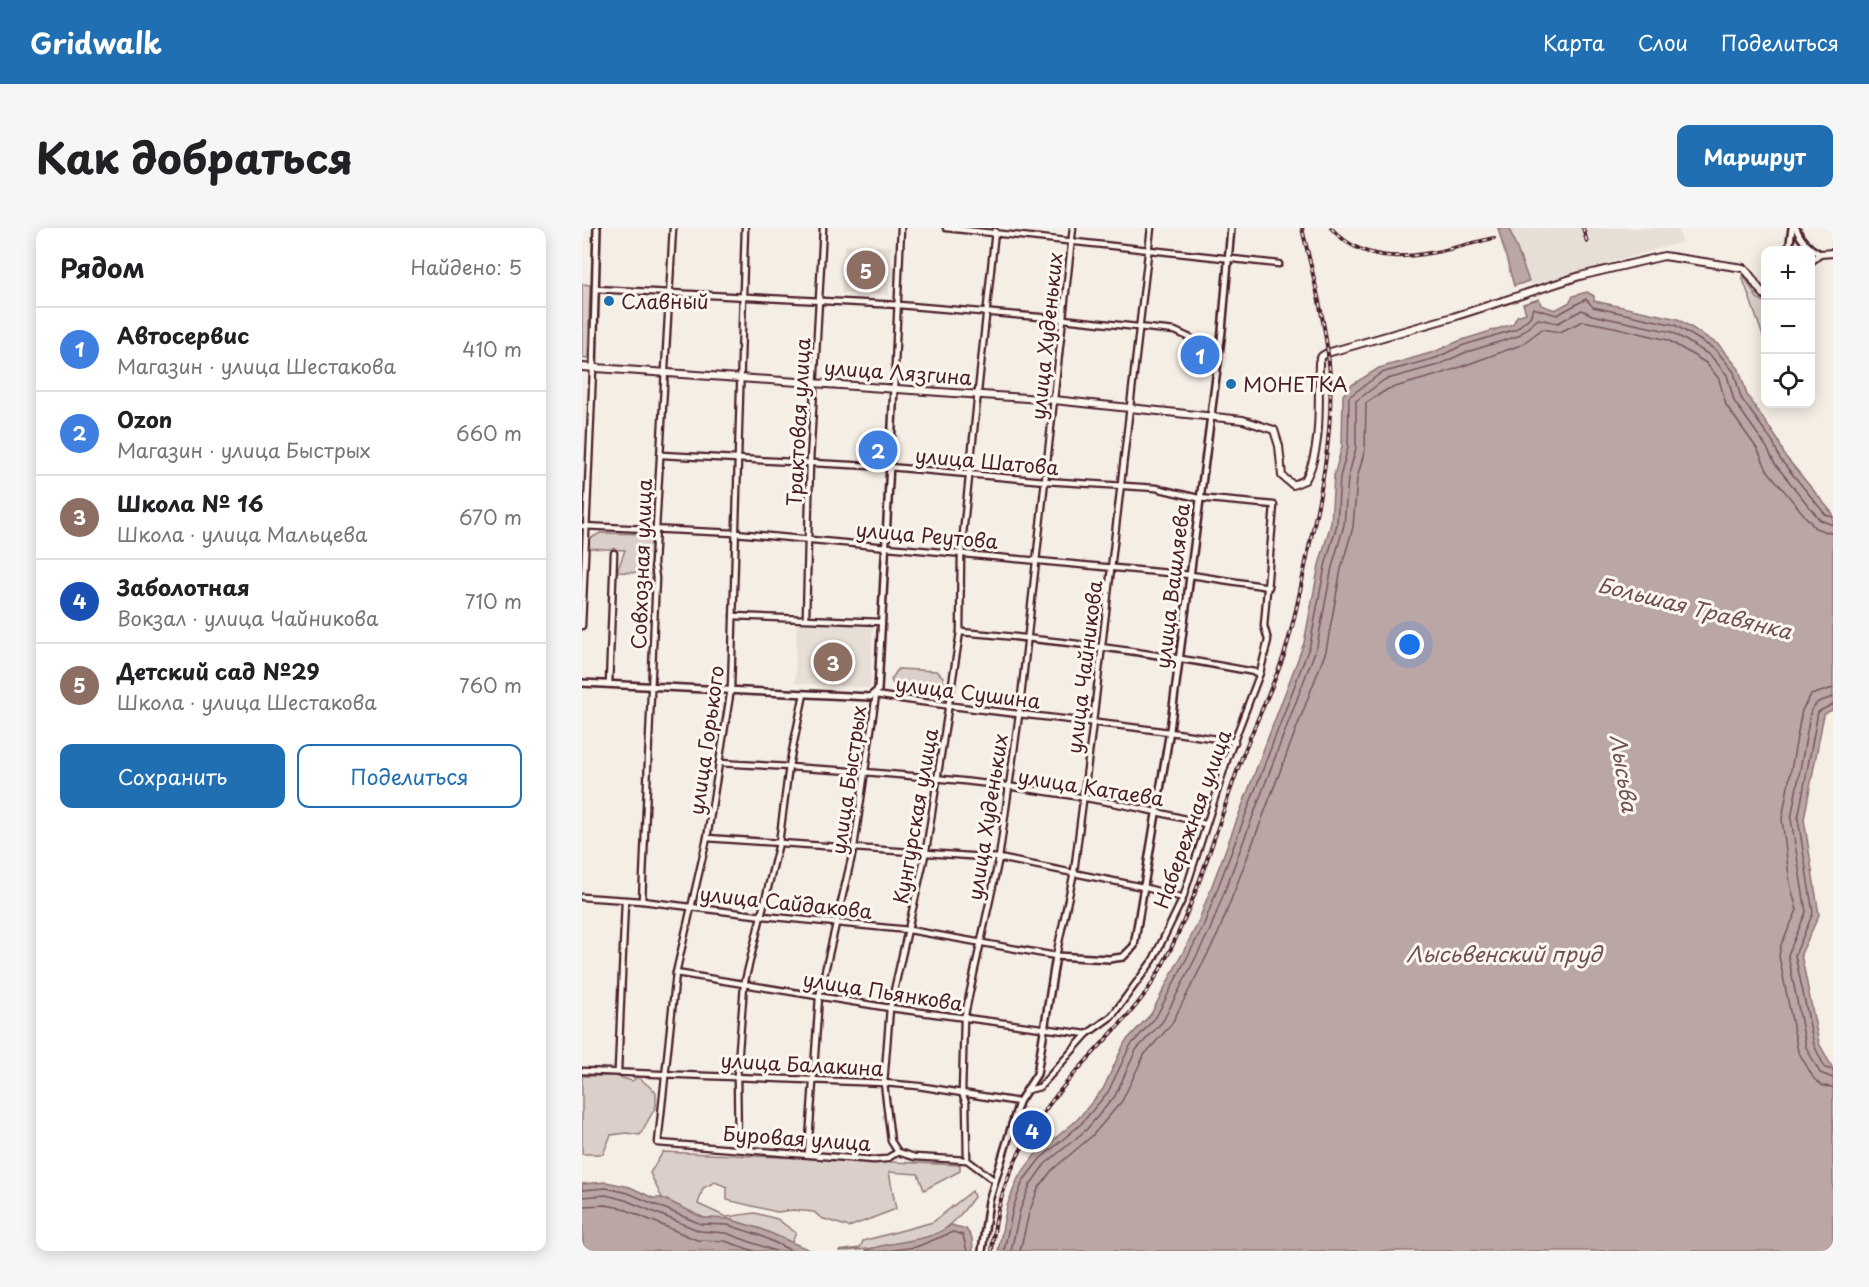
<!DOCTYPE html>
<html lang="ru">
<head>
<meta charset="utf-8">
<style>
  :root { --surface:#fff; --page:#f6f6f6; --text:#202124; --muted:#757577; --line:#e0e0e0; --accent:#1f6fb2 }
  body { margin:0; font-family:"Playpen Sans",sans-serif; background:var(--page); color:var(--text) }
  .controls { position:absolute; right:18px; top:18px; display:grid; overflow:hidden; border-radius:12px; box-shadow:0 3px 15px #0003 }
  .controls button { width:54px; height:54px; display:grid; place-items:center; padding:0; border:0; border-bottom:2px solid var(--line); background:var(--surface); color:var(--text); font:30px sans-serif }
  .you { position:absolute; left:828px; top:417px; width:21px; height:21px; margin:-15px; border:4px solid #fff; border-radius:50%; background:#1a73e8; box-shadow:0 0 0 9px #1a73e833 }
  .badge { display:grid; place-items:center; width:39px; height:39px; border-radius:50%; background:var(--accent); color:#fff; font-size:20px; font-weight:700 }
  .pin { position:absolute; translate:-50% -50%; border:3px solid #fff; box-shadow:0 2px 6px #0006 }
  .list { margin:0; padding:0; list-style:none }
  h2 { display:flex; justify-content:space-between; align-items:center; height:78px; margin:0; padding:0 24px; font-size:26px }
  h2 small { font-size:20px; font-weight:400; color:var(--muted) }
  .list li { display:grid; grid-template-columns:39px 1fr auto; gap:18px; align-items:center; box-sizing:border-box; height:84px; padding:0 24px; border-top:2px solid var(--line) }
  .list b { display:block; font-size:22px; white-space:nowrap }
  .list p { margin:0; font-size:20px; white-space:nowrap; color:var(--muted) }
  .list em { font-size:20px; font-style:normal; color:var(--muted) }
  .actions { display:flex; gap:12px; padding:18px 24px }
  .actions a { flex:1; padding:14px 0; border:2px solid var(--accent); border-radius:12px; text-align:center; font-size:21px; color:var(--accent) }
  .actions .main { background:var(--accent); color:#fff }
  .icon { flex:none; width:33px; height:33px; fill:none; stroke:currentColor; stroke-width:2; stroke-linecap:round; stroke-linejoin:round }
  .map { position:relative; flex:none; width:1251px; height:1023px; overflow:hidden; border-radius:12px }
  header { display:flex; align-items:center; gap:36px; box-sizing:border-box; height:84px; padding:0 30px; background:var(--accent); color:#fff }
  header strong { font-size:28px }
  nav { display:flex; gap:33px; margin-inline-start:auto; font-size:21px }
  .intro { display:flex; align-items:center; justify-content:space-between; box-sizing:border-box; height:144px; padding:0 36px }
  h1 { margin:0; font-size:42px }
  .button { padding:15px 27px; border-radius:12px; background:var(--accent); color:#fff; font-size:21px; font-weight:700 }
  main { display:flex; gap:36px; padding:0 36px }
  aside { flex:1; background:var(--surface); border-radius:12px; box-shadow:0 3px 15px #0003 }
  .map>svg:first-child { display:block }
</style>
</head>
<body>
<header>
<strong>Gridwalk</strong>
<nav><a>Карта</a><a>Слои</a><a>Поделиться</a></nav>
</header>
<div class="intro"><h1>Как добраться</h1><a class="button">Маршрут</a></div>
<main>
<aside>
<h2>Рядом<small>Найдено: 5</small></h2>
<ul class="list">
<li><span class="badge" style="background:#3f7fe0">1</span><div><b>Автосервис</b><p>Магазин · улица Шестакова</p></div><em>410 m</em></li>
<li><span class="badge" style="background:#3f7fe0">2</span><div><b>Ozon</b><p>Магазин · улица Быстрых</p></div><em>660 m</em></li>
<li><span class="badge" style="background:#8d6e63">3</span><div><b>Школа № 16</b><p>Школа · улица Мальцева</p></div><em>670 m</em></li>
<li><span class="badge" style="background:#1a4fb4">4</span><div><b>Заболотная</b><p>Вокзал · улица Чайникова</p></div><em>710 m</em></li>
<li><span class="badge" style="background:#8d6e63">5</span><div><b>Детский сад №29</b><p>Школа · улица Шестакова</p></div><em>760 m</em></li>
</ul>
<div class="actions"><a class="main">Сохранить</a><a>Поделиться</a></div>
</aside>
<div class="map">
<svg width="1251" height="1023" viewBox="0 0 1251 1023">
  <rect width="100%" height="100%" fill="#f4eee4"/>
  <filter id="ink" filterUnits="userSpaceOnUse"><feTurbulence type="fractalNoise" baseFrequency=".0167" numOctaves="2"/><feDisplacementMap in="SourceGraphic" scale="12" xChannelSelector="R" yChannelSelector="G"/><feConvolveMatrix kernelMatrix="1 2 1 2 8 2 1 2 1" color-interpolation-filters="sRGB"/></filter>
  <g filter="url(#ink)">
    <g fill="#e7dfd6">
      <polygon points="927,0 1096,0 1100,14 950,57 943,46"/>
      <polygon points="263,17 309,18 307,67 259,65"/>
      <polygon points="215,393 291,395 288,460 213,455"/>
    </g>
    <g fill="#dbd0c9" stroke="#92787a" stroke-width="1.5">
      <polygon points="1161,46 1175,70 1183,74 1183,114 1160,48"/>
      <polygon points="0,56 8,57 6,130 0,129"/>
      <polygon points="18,305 68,306 72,349 66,351 62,345 35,344 43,322 6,320 6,312"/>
      <polygon points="316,441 355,443 361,449 362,457 354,465 315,463 309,452"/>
      <polygon points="0,848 33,848 50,853 56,849 74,864 74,878 58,907 45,905 29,907 21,926 0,926"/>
      <polygon points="81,924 378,937 378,943 342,962 336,946 307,944 314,981 267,999 239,990 232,984 211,982 195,984 145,972 145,959 133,954 121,960 116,976 144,989 173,985 195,991 214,1005 209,1016 179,1001 146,991 122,990 80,970 68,945"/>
      <path d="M390,963L392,969C383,981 373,995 360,1003C341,1015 280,1023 256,1023L278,1020L281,1013L351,994Z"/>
    </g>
    <g fill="#baa7a5" stroke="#8d7174" stroke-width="1.5">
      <polygon points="916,0 927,0 947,53 932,58"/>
      <polygon points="1005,64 1012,68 1012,73 1096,91 1137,117 1157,141 1165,167 1196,212 1203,228 1251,286 1251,477 1250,482 1242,486 1222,591 1237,687 1219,726 1237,815 1251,841 1251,1023 416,1023 425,978 436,950 453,927 495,892 521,861 543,814 569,786 615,697 722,415 737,337 749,295 752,248 760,218 761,167 768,158 797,140 852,124 877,113 931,96 935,88 944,85 941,76 957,71 959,77 973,82 988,74 991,68"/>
      <polygon points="24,954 48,959 71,970 80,970 122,990 146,991 179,1001 230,1023 1,1023 0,956"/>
      <path d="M369,997L384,1001L390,1010L391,1023H283C311,1011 342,1017 369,997Z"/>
    </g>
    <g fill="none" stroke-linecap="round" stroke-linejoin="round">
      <g stroke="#77555c" stroke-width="1.5">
        <polyline points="1251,460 1229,467 1220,482 1200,591 1208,656 1215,682 1199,717 1197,728 1216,823 1232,851 1241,858 1251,859"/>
        <polyline points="1251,469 1236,474 1229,482 1209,591 1224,684 1206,727 1224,819 1238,845 1251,850"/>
        <polyline points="1251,476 1236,484 1216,591 1231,685 1213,727 1232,817 1243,840 1251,842"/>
        <polyline points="0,962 24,960 46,965 119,996 146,997 177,1007 210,1023"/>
        <polyline points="0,969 24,967 43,972 118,1003 144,1005 193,1023"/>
        <polyline points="0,978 23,977 40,980 115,1012 143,1013 172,1023"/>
        <polyline points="304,1023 334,1019 371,1004 381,1007 385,1023"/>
        <polyline points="422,1023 431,980 441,953 458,931 499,896 526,864 548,818 574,789 621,699 728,417 743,338 755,296 758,249 766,219 767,169 799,145 854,130 879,118 934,101 948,89 951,80 975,87 1004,71 1011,79 1093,97 1134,122 1152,144 1159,170 1191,214 1198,231 1244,287 1251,289"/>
        <polyline points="429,1023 438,982 448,957 463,936 504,902 533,868 554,822 581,793 628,702 735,418 750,339 762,297 766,250 774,220 774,173 802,152 856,137 882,125 936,108 956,91 976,95 1000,82 1010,87 1090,104 1129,128 1145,147 1152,173 1184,218 1193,236 1238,292 1251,297"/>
        <polyline points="438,1023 447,985 456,961 470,942 510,908 540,873 562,827 589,797 636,706 744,423 759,341 771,299 775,251 783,221 784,175 806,161 859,146 939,117 960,101 978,104 1001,93 1032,99 1086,112 1124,135 1137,151 1144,177 1176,222 1185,242 1233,300 1251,306"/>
      </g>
      <defs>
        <g id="minor">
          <polyline points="163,0 149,461 125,610 94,745 76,915 292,932 304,931 316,924 332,929 385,932"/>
          <polyline points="364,0 697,36"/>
          <polyline points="13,61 317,77 481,91 593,103 637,123"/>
          <polyline points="312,160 319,0"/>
          <polyline points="79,227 307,239 463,253 574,260 616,270 692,277 682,398 686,412 678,445 646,529 601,670 571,732 530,788 505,806 458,859 446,862"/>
          <polyline points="0,298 153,305 609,347 687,359"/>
          <polyline points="151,388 299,394"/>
          <polyline points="224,389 228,234 241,0"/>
          <polyline points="0,398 11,141"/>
          <path d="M378,404C479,412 579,426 678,445"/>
          <polyline points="27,456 32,325"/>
          <path d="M137,535C294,543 472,555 623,596"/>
          <polyline points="125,610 417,630 561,659 601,670"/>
          <polyline points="0,669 60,673 181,688 327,702 474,728 492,644 511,494 569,0"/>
          <polyline points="60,673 74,350 72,336 91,0"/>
          <polyline points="94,745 308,780 505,806"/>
          <polyline points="0,843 302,855 336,858 437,874"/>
          <polyline points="36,843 43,673"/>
          <polyline points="156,920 155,848 162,757 197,615 207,538 222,466"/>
          <polyline points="316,924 309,913 302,855 308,780 344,623 378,404 379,325 413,3"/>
          <path d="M226,926L237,769L272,619L294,467C413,487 534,493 653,514"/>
          <polyline points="413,953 385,932 384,875 380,865 382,791 417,630 437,487 491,0"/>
        </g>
        <g id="tertiary">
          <path d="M1214,0C1218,11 1227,21 1238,26"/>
          <polyline points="1207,22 1210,0"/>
          <polyline points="11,141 15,0"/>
          <polyline points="0,455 288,469 296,462 312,160"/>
          <polyline points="400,1023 407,973 437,874 455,846 474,728 527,731 541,729 552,718 588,502 640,103 649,0"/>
        </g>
        <g id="secondary">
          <polyline points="1228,34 1238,26 1251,25"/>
          <path d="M0,139L472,172L661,192L692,202L697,218L700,248L711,257L723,252C741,222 736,168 737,134L740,128L745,125L871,89L998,48L1082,28L1161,40C1171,47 1173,60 1184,68"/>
        </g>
      </defs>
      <use href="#minor" stroke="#4a1f2b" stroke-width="9"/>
      <use href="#tertiary" stroke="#4a1f2b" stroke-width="10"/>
      <use href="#secondary" stroke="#4a1f2b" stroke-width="10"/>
      <use href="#minor" stroke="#fbf7ec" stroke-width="4.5"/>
      <use href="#tertiary" stroke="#fbf7ec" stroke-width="5"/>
      <use href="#secondary" stroke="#fbf7ec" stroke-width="6"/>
      <defs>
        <g id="rail">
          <path d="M749,0C793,49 858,22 912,10"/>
          <polyline points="1001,0 1005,14"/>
          <path d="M410,1023C415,947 453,887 504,833C526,808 551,785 569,757C609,692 629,617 654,546C668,505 688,467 702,427C713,393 719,358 726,324C739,266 751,208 748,148C745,98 731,48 720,0"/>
        </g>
      </defs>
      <use href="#rail" stroke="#4a1f2b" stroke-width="4"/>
      <use href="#rail" stroke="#fbf7ec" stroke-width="1.5" stroke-dasharray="4.5" stroke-linecap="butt"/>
    </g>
  </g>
  <g fill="#1f6fb2" stroke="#fbf7ec" stroke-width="2">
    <circle cx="27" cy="73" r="6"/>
    <circle cx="649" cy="156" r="6"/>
  </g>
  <g text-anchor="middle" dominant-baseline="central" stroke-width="6" stroke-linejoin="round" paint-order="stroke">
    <g font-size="20" fill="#4a1f2b" stroke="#fbf7ec" text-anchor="start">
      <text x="39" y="73">Славный</text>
      <text x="661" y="156">МОНЕТКА</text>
    </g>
    <g font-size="20" fill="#4a1f2b" stroke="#fbf7ec">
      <text transform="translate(464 108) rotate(-84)">улица Худеньких</text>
      <text transform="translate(316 144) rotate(4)">улица Лязгина</text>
      <text transform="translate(216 194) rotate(-87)">Трактовая улица</text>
      <text transform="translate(405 233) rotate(5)">улица Шатова</text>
      <text transform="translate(345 307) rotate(5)">улица Реутова</text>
      <text transform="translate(59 336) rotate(-88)">Совхозная улица</text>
      <text transform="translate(590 358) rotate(-83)">улица Вашляева</text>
      <text transform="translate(502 439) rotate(-83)">улица Чайникова</text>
      <text transform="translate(386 464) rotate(7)">улица Сушина</text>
      <text transform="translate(124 512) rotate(-82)">улица Горького</text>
      <text transform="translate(266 552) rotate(-82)">улица Быстрых</text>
      <text transform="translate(509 559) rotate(9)">улица Катаева</text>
      <text transform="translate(333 588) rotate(-80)">Кунгурская улица</text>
      <text transform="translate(405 589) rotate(-81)">улица Худеньких</text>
      <text transform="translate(610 591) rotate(-70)">Набережная улица</text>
      <text transform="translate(204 674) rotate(6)">улица Сайдакова</text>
      <text transform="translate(301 763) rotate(9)">улица Пьянкова</text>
      <text transform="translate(220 836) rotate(3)">улица Балакина</text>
      <text transform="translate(215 910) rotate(4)">Буровая улица</text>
    </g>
    <g font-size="21" font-style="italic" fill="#714f56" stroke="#fbf7ec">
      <text transform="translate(1113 379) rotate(14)">Большая Травянка</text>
      <text transform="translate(1043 545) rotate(81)">Лысьва</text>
      <text x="922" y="725">Лысьвенский пруд</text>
    </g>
  </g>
</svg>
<div class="controls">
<button>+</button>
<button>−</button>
<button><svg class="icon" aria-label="locate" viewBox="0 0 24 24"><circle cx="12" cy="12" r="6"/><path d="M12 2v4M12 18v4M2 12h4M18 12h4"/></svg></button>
</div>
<div class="you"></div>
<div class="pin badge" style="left:618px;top:127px;background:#3f7fe0">1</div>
<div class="pin badge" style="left:296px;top:222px;background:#3f7fe0">2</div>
<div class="pin badge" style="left:251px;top:434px;background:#8d6e63">3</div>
<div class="pin badge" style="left:450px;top:902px;background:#1a4fb4">4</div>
<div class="pin badge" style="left:284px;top:42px;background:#8d6e63">5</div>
</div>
</main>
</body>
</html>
